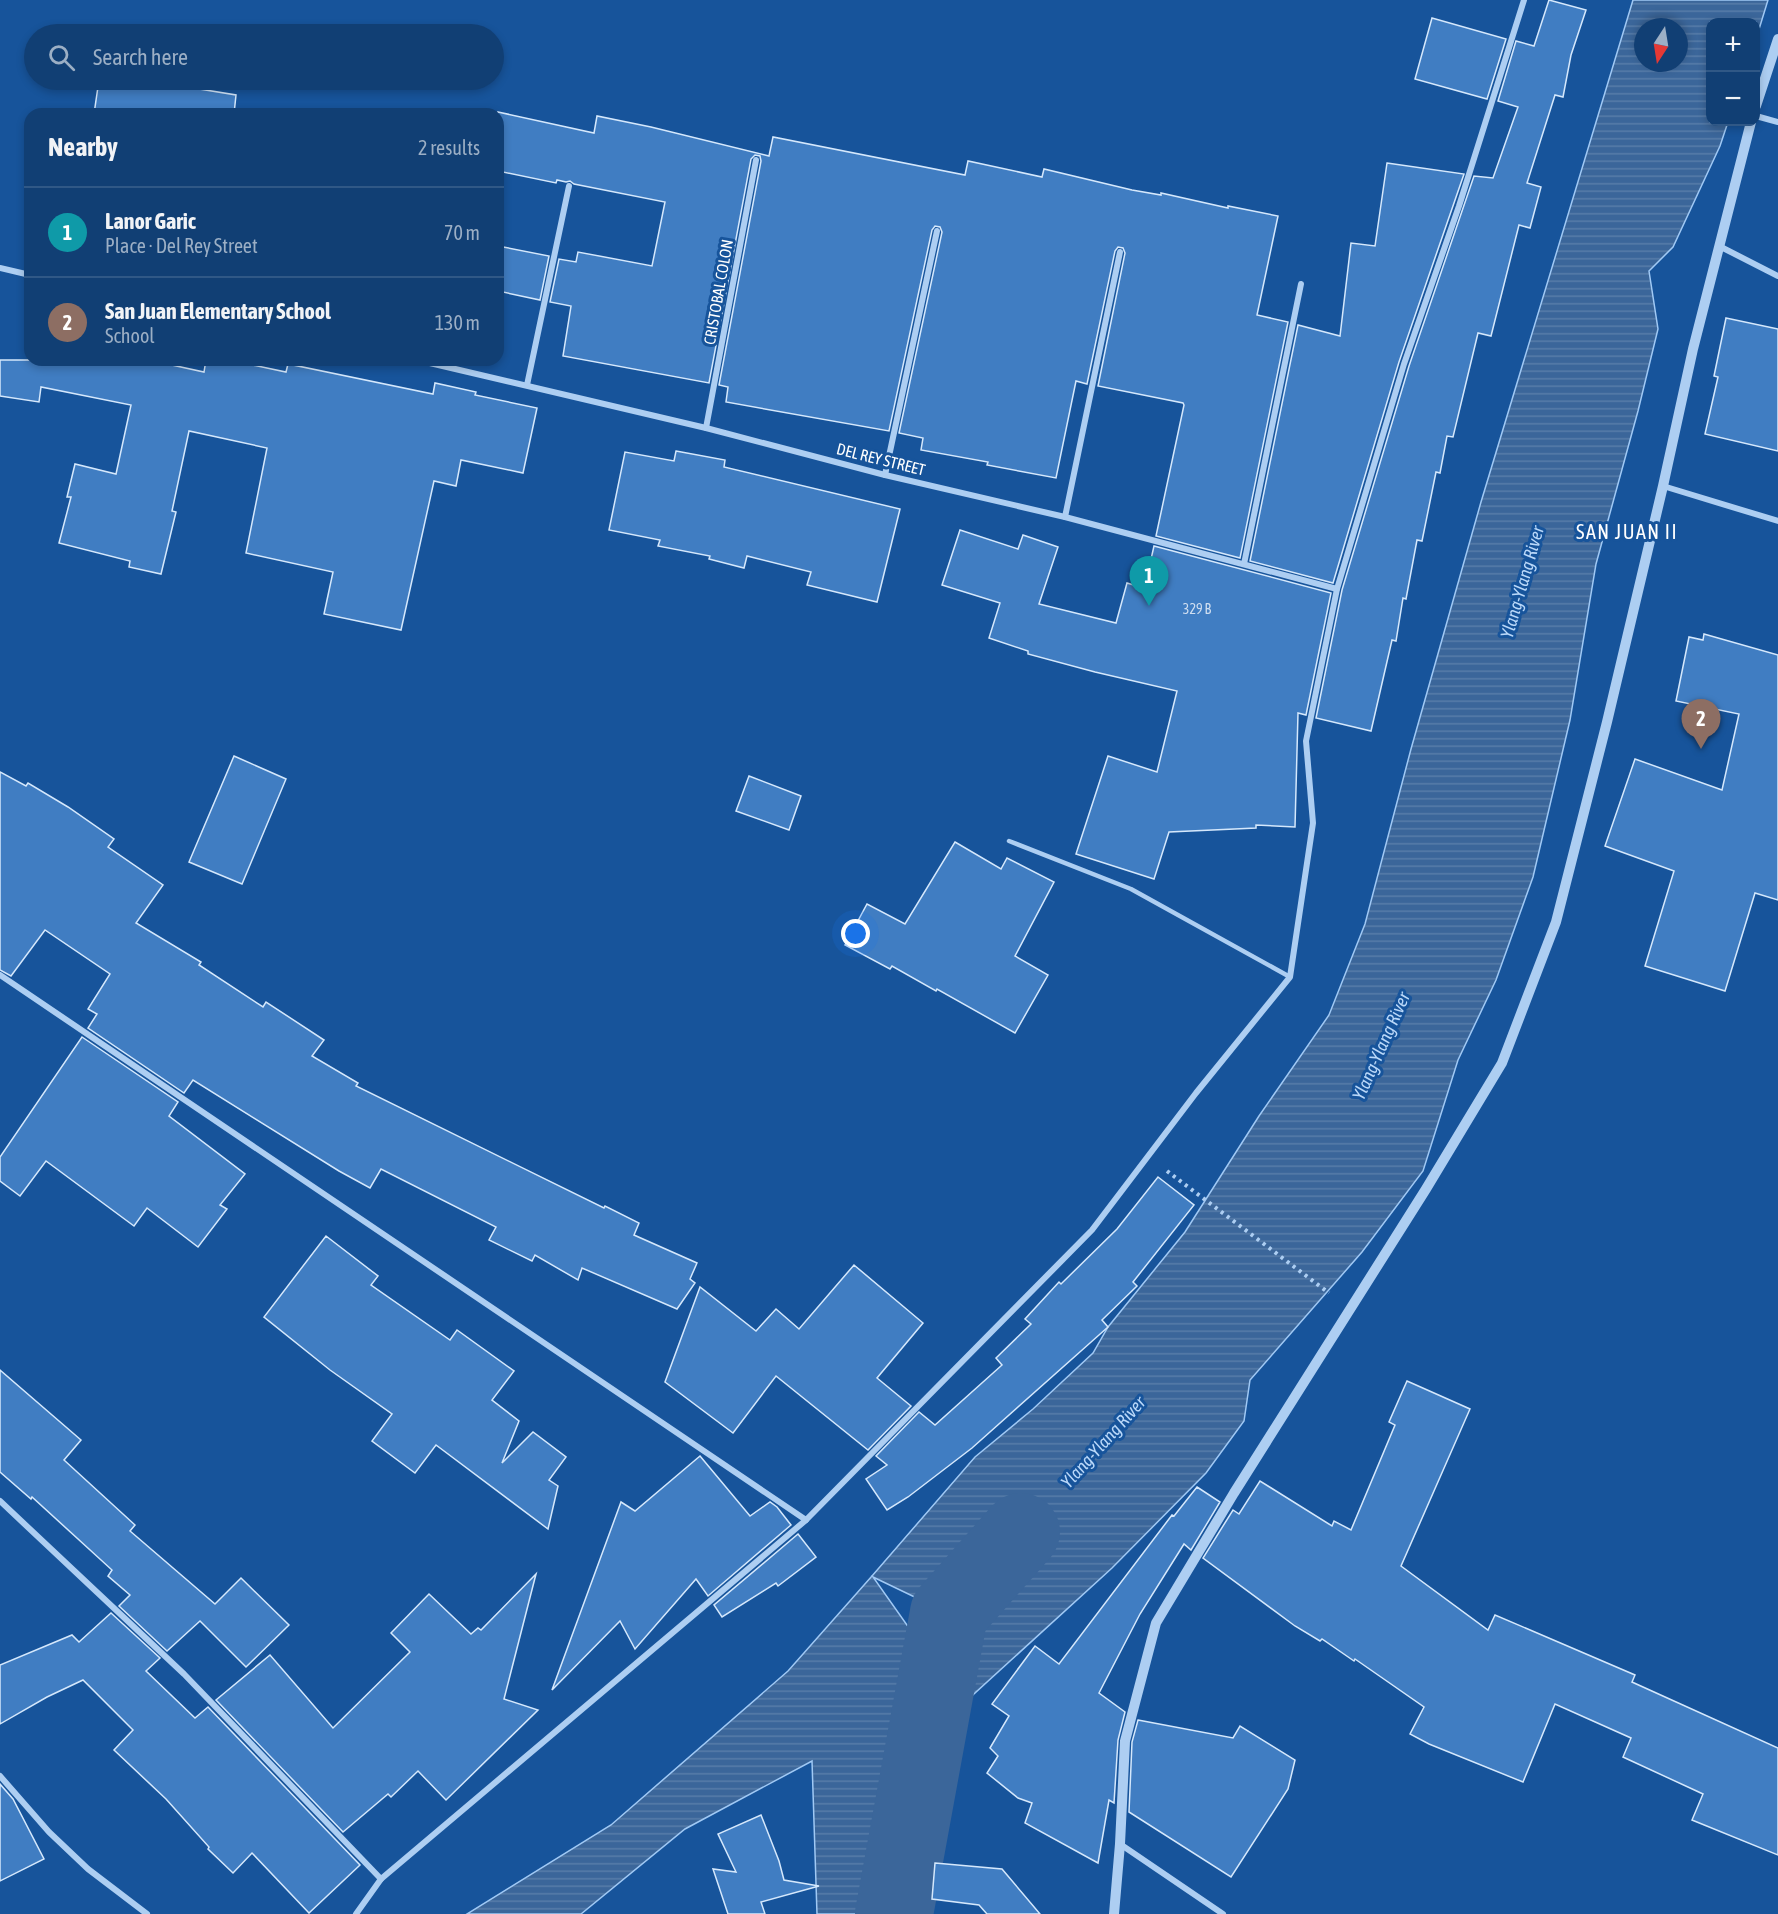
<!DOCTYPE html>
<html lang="en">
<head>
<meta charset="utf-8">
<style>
  :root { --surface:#113f74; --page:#1e4a7c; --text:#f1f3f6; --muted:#9cafc5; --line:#305886; --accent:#ffd26e }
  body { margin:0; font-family:"Asap Condensed",sans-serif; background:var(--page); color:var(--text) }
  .controls { position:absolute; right:18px; top:18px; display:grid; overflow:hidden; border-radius:12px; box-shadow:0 3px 9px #0003 }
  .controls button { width:54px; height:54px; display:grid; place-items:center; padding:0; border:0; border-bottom:2px solid var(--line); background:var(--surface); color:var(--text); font:30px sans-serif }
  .compass { position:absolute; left:1634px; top:18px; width:54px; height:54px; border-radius:50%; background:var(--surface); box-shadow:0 3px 9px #0003; rotate:192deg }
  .you { position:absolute; left:856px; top:934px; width:21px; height:21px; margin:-15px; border:4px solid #fff; border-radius:50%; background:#1a73e8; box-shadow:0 0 0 9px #1a73e833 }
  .badge { display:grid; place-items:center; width:39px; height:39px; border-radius:50%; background:var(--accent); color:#fff; font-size:20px; font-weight:700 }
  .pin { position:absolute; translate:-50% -50px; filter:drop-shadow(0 2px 3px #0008) }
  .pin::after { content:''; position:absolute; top:32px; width:21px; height:18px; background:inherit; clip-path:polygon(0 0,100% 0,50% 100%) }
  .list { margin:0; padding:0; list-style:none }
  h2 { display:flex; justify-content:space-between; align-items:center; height:78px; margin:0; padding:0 24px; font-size:26px }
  h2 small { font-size:20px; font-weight:400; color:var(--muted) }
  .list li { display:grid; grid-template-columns:39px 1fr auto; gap:18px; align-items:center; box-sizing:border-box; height:90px; padding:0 24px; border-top:2px solid var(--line) }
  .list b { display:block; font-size:22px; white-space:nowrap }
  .list p { margin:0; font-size:20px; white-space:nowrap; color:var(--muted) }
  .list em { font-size:20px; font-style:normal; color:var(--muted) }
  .icon { flex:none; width:33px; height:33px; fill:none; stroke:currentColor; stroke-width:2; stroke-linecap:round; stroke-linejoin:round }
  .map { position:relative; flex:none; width:1778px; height:1914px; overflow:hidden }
  .search { position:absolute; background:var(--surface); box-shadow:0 3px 9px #0003; left:24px; top:24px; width:480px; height:66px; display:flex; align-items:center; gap:15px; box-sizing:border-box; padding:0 21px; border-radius:33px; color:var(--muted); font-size:22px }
  .panel { position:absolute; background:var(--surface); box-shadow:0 3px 9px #0003; left:24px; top:108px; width:480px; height:258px; border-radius:18px }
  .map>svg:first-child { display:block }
</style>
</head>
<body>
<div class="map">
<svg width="1778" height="1914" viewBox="0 0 1778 1914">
  <defs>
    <pattern id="water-rules" width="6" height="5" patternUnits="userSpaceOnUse" patternTransform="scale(1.5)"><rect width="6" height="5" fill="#3b669a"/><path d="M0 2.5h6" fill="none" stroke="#587da9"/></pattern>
  </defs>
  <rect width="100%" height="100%" fill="#17549b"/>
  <path fill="url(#water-rules)" stroke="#a0c9f5" stroke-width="1.5" fill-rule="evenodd" d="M1633,0H1768L1756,39V22H1710V122H1728L1720,146L1673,247L1649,271L1658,329L1638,411L1596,564L1570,720L1533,877L1496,980L1458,1060L1423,1171L1362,1252L1250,1380L1244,1421L1206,1473L1112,1568L963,1704L939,1799L922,1914H817L812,1761L685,1829L581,1914H467L611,1825L788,1671L872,1576L975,1457L1033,1409L1093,1353L1108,1327L1185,1232L1259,1116L1329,1015L1365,924L1411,749L1481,502ZM1643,27H1679V63H1643ZM873,1577L948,1613L962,1703Z"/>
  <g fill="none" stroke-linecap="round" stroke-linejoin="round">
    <polyline stroke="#3b669a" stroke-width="78" points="894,1914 949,1613 1021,1532"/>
  </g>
  <g fill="#407dc2" stroke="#d5e8fc" stroke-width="1.5">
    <polygon points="1549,0 1586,10 1571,55 1563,97 1555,95 1527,183 1541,187 1530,228 1519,225 1491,336 1478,333 1453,437 1447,436 1440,473 1436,472 1422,541 1417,540 1406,599 1403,598 1396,641 1392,640 1371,731 1316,718 1342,590 1409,366 1474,176 1493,178 1518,107 1498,101 1516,41 1534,46"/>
    <polygon points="1432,18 1506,39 1487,99 1415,79"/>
    <polygon points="99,80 144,80 236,95 234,114 94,114"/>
    <polygon points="498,112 594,133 597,116 651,127 769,156 773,137 965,175 968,161 1042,177 1044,169 1132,190 1161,195 1161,193 1228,208 1228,206 1278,216 1257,315 1288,322 1240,558 1156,536 1184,405 1183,403 1098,386 1125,253 1123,248 1118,247 1115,251 1087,384 1076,381 1056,478 987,465 988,462 921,450 923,438 899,433 942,232 940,227 935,226 932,230 889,431 726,402 728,387 719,385 761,161 760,156 755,155 751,159 709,383 563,356 571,306 550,302 559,259 576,262 578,252 652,266 665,202 574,184 570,181 566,182 557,180 556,183 498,171"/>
    <polygon points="1387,163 1464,174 1399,362 1333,583 1250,561 1298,325 1340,336 1351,243 1375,246"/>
    <polygon points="498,246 549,256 540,300 498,291"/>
    <polygon points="1726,318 1778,329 1778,451 1705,434 1718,377 1714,376"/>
    <polygon points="0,360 149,360 204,372 206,360 229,360 286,372 288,364 433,394 435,383 476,392 475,395 537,408 523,473 461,460 456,486 434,481 401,630 324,614 333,572 246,553 267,448 189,431 172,511 176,512 161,574 129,567 130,561 59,543 71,497 67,497 75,464 116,474 131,405 41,387 39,402 0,396"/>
    <polygon points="676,451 725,460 724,467 900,509 877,602 807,585 811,572 747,556 744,568 709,559 710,556 658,546 660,540 609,530 625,452 674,461"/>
    <polygon points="960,530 1018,549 1023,535 1058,547 1039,604 1116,623 1127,583 1137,586 1140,576 1145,578 1147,568 1149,568 1154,546 1331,593 1306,715 1298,713 1295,827 1256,825 1256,828 1169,832 1154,879 1076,854 1108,756 1157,772 1177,691 1095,672 1028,654 1028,651 989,638 1000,603 942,585"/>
    <polygon points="1704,634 1778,655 1778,900 1755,893 1725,991 1645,966 1674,871 1605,846 1635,759 1722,790 1739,714 1676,701 1689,637 1703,640"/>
    <polygon points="234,756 286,779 242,884 189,862"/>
    <polygon points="0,772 26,786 28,783 68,807 114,839 108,847 163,885 136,923 201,962 199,965 263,1007 266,1002 324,1040 312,1056 358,1083 356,1086 604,1208 605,1206 639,1223 634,1235 697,1263 690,1279 695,1283 677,1309 582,1268 578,1280 535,1255 532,1261 489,1240 496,1227 381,1169 370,1188 339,1171 193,1080 184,1093 88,1028 97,1014 88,1009 110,974 45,930 11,976 0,970"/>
    <polygon points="749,776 801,796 789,830 736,811"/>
    <polygon points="955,842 1001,869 1007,858 1054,882 1015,956 1048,975 1015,1033 937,989 936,991 892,966 890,969 845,945 867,904 905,924"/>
    <polygon points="82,1037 178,1102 169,1116 245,1174 220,1205 227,1209 198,1247 147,1208 134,1226 46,1161 20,1196 0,1181 0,1157"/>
    <polygon points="1158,1177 1194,1205 1133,1282 1137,1286 1102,1320 1108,1327 972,1448 908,1497 887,1510 866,1479 887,1465 876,1456 919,1412 935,1425 1002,1365 996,1358 1031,1324 1025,1319 1059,1282 1061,1284 1117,1229"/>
    <polygon points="326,1236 378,1276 371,1285 450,1340 457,1330 514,1371 492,1400 519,1421 502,1463 533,1432 566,1457 549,1480 558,1486 548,1529 436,1445 415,1473 372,1441 392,1414 330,1370 264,1317"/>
    <polygon points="854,1265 923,1323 877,1378 911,1406 868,1450 776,1376 733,1433 665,1382 700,1287 756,1331 776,1309 799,1329"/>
    <polygon points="0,1370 81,1440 64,1460 135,1525 130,1531 215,1604 241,1578 289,1625 246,1667 200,1621 167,1651 119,1606 130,1595 108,1576 112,1570 32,1497 31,1499 0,1472"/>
    <polygon points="1407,1381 1470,1409 1401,1566 1488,1630 1495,1615 1635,1675 1632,1682 1778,1748 1778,1855 1692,1820 1703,1794 1623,1757 1631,1738 1555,1704 1523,1782 1429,1744 1410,1734 1424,1707 1355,1659 1354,1661 1322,1639 1320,1641 1295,1626 1203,1558 1233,1510 1239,1514 1260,1481 1332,1526 1334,1521 1351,1530 1395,1425 1389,1422"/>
    <polygon points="700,1456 750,1516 770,1502 777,1507 791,1525 708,1596 696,1579 635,1649 620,1621 552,1690 621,1502 635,1511"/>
    <polygon points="1197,1487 1220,1502 1191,1550 1184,1544 1140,1614 1099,1693 1125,1712 1118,1740 1114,1803 1109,1800 1098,1863 1025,1823 1032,1803 1018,1798 987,1773 998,1756 990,1748 1009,1716 992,1704 1035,1646 1059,1664 1172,1515 1174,1516"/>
    <polygon points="798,1534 816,1557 778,1586 776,1583 722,1617 714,1605"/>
    <polygon points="536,1574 504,1699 538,1710 446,1800 418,1771 391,1797 388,1794 343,1832 216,1700 270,1655 333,1728 410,1652 391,1633 429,1594 471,1634 478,1628 481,1630"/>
    <polygon points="111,1613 160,1658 146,1671 195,1718 208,1707 360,1865 309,1913 252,1853 233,1873 208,1849 209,1847 166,1799 114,1750 133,1730 83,1680 47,1697 0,1724 0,1665 72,1635 79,1642"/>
    <polygon points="1138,1720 1233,1738 1240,1726 1295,1760 1288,1789 1231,1877 1129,1812 1132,1742"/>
    <polygon points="0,1784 13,1799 44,1859 0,1881"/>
    <polygon points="761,1815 779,1861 784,1880 819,1886 761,1902 765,1914 728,1914 713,1869 736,1872 718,1834"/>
    <polygon points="935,1863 1002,1869 1040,1914 987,1914 979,1905 932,1899"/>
  </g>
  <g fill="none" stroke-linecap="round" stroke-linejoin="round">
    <polyline stroke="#adcef2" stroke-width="4" stroke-dasharray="3 4.5" stroke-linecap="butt" points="1167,1171 1329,1293"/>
    <polyline stroke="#adcef2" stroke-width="4.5" points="1009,841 1131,889 1290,977"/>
    <g stroke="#adcef2" stroke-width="6">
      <polyline points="1756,116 1778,122"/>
      <polyline points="1719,246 1778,276"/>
      <polyline points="0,268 30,275"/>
      <polyline points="417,360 706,428 885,475 1065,517 1337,589"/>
      <polyline points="527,385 569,186"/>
      <polyline points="706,428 756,160"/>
      <polyline points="885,475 937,231"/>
      <polyline points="1663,486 1778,521"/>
      <polyline points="1065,517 1120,252"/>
      <polyline points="1244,564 1301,284"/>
      <polyline points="0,975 806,1520"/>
      <polyline points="0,1501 184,1674 381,1879"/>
      <polyline points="0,1776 49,1832 88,1869 147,1914"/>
      <polyline points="1120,1844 1223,1914"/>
      <polyline points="356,1914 381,1879 806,1520 1092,1230 1196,1093 1290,977 1313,823 1306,741 1337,589 1404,364 1459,206 1524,0"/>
    </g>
    <g stroke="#adcef2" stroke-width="10">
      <polyline points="1756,106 1778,39"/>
      <polyline points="1114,1914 1120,1844 1125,1741 1156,1623 1234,1493 1426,1189 1502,1063 1556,922 1607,722 1663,486 1693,349 1751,122"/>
    </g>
  </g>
  <g text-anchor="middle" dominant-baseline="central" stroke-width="6" stroke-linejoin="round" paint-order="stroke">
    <g font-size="14" fill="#cfdef0">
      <text x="1197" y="609">329 B</text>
    </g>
    <g font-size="16" fill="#fff" stroke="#17549b">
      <text transform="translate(718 292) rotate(-80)">CRISTOBAL COLON</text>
      <text transform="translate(881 459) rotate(14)">DEL REY STREET</text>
    </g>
    <g font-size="18" font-style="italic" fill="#bad8f9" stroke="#17549b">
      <text transform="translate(1522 582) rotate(-74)">Ylang-Ylang River</text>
      <text transform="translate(1381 1046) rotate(-66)">Ylang-Ylang River</text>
      <text transform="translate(1103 1442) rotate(-48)">Ylang-Ylang River</text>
    </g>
    <g font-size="20" letter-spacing="1.5" fill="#fff" stroke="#17549b">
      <text x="1627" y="531">SAN JUAN II</text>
    </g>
  </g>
</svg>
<div class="controls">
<button>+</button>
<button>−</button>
</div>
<svg class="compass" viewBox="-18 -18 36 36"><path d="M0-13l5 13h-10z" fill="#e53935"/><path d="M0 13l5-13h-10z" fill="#9cafc5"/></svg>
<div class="you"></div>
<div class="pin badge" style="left:1149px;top:606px;background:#0f9aa8">1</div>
<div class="pin badge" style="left:1701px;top:749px;background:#8d6e63">2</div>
<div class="search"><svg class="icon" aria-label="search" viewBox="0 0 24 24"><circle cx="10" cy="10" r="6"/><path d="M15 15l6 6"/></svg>Search here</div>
<section class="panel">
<h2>Nearby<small>2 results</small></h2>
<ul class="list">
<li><span class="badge" style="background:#0f9aa8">1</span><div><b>Lanor Garic</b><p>Place · Del Rey Street</p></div><em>70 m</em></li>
<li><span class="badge" style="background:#8d6e63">2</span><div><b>San Juan Elementary School</b><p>School</p></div><em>130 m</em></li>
</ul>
</section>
</div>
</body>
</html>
